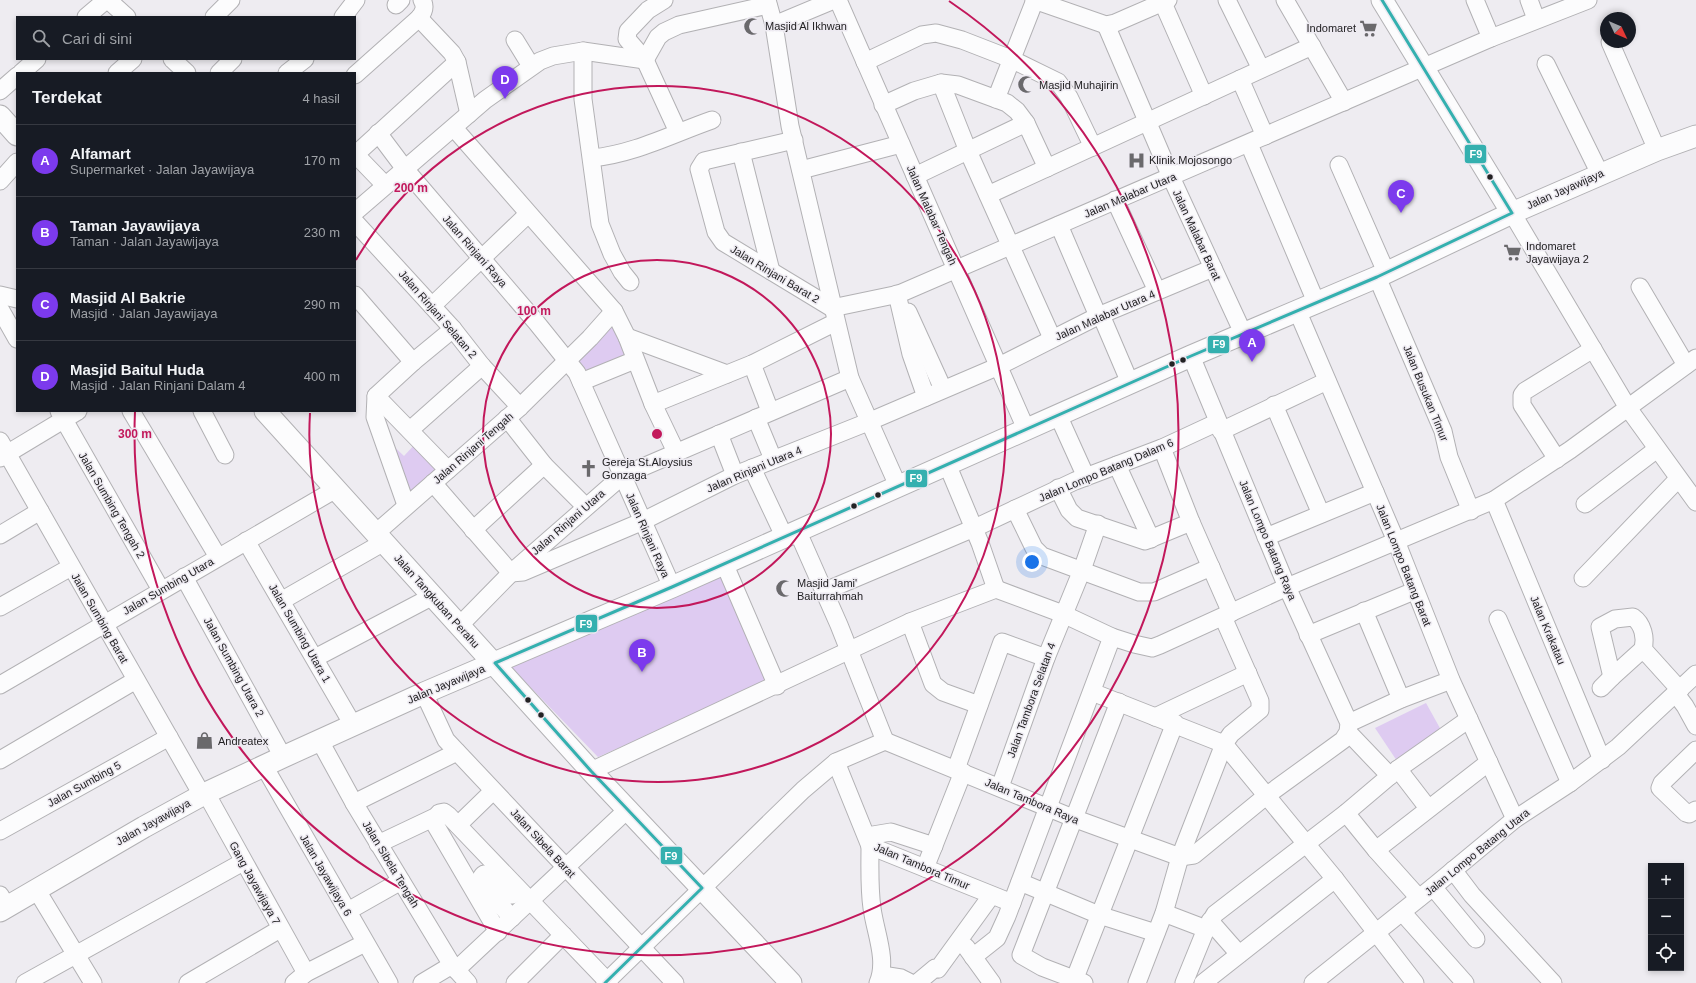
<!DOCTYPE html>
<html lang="id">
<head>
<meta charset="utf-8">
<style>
  :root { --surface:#171b24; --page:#20242c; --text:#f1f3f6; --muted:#9ea1a6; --line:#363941; --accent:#7c3aed }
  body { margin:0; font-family:Arial,sans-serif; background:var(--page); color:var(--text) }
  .controls { position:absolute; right:12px; bottom:12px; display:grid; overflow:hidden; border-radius:0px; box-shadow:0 2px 6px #0003 }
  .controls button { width:36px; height:36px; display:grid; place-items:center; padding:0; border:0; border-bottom:1px solid var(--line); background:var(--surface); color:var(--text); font:20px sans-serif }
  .compass { position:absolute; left:1600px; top:12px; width:36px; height:36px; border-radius:50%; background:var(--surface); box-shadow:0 2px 6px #0003; rotate:134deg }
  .you { position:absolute; left:1032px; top:562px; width:14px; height:14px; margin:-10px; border:3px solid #fff; border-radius:50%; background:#1a73e8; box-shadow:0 0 0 6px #1a73e833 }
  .badge { display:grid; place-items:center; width:26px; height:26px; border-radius:50%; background:var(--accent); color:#fff; font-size:13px; font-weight:700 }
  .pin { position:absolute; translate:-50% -33px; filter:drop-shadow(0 1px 2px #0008) }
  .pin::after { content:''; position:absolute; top:21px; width:14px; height:12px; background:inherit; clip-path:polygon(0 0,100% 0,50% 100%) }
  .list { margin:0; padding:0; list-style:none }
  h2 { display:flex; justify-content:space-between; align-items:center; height:52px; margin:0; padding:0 16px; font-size:17px }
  h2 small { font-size:13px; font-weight:400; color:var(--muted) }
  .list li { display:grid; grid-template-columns:26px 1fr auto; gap:12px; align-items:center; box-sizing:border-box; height:72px; padding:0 16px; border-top:1px solid var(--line) }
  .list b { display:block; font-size:15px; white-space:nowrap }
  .list p { margin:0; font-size:13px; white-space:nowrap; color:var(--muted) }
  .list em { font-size:13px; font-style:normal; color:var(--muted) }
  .icon { flex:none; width:22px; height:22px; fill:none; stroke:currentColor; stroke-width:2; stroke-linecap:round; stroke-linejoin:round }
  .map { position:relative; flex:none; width:1696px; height:983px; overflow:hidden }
  .search { position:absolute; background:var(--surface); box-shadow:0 2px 6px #0003; left:16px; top:16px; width:340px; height:44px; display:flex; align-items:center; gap:10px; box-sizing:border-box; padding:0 14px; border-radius:0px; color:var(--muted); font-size:15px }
  .panel { position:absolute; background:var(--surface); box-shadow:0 2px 6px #0003; left:16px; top:72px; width:340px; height:340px; border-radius:0px }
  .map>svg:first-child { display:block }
</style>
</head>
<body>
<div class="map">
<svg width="1696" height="983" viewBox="0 0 1696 983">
  <rect width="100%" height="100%" fill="#eeecf1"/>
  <g fill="#decbf1">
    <polygon points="613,315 631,358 582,378 571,360"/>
    <polygon points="387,440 404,456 416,443 443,470 407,500"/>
    <polygon points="721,570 771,681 598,757 507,663"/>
    <polygon points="1426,703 1441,730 1397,761 1375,728"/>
  </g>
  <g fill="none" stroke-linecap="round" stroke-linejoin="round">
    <defs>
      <g id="minor">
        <polyline points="108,0 127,17"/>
        <polyline points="664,0 648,10 628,31 627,39 645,60 678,132"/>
        <polyline points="767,0 774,25 790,126 850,378 898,486"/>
        <polyline points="838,0 1026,429"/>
        <polyline points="1034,0 1106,25 1115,23 1168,0"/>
        <polyline points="1227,0 1261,69"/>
        <polyline points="1285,0 1344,102"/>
        <polyline points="1475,0 1491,38"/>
        <polyline points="1529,0 1536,19"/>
        <polyline points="1163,3 1204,96"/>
        <polyline points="396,5 401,0"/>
        <polyline points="86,17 106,0"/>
        <polyline points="214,17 231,0"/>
        <polyline points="343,17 356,0"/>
        <polyline points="419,18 452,53 457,62 469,114"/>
        <polyline points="774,25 834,0"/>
        <polyline points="1106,25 1171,177 1243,333"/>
        <polyline points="515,40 531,66"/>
        <polyline points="1610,42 1657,150"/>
        <polyline points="583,51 583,99 600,224 612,254 622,272 630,282"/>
        <polyline points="172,59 187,73"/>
        <polyline points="865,62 922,35 936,33 962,40 1011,59 1058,82 1069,97 1093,147"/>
        <polyline points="1546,64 1600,174"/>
        <polyline points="21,73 37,59"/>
        <polyline points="117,73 133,59"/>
        <polyline points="219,73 233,59"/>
        <polyline points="287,73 305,59"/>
        <path d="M355,75L419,18C424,12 426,7 422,0"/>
        <polyline points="1240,79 1265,136"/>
        <polyline points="941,83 968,151 1052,338"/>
        <polyline points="0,91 17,76"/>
        <polyline points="996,99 1035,0"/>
        <polyline points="883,105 914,91 941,83 958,85 1007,103 1017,111 1026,123 1047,168"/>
        <polyline points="454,128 614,311 627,337 653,404 676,452"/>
        <polyline points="378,133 405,169 536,322 577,373 672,587"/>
        <polyline points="794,140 704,161 699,169 716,232 723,242 832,308 899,294 1491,38 1588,0"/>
        <polyline points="1249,144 1316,302"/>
        <polyline points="741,152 771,271"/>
        <polyline points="355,154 385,185"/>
        <polyline points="356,154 457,62"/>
        <path d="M592,158C634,154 672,134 712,120"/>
        <polyline points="1339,165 1386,272"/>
        <polyline points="801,170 901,144"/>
        <polyline points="915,176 1026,123"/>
        <polyline points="0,181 17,162"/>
        <polyline points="988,195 1312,46"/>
        <polyline points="1115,200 1157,291"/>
        <polyline points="355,212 485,100 540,61 553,56 583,51 645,60 658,37 664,32 679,25 768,5"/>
        <polyline points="1512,213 1628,408 1696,502"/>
        <polyline points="355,222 453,329 482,366 520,407"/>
        <polyline points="1059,225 1098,316"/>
        <polyline points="1377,277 1443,431 1449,457 1471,511"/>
        <polyline points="1640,287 1686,365"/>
        <polyline points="897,294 911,354 926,397"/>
        <polyline points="0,295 17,299"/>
        <polyline points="355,295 413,362"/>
        <polyline points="432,306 528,214"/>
        <polyline points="0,309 17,339"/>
        <polyline points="1297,310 1396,541 1451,680 1515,819"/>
        <polyline points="908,312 943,389"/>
        <polyline points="1101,315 1130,383"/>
        <polyline points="627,337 727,374"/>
        <polyline points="752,364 770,411"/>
        <polyline points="581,382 635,360"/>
        <polyline points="376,396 448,470"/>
        <polyline points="653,404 752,364 836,322"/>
        <polyline points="1274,405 1321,514"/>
        <polyline points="59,411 161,590"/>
        <polyline points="131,411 218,557"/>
        <polyline points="202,411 225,455"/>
        <polyline points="1058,415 1086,477"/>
        <polyline points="507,418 544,465 585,506"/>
        <polyline points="756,418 773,459"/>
        <polyline points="410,430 482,366"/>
        <polyline points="1221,431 1327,381"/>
        <polyline points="719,434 735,475"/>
        <polyline points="0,441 202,795"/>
        <polyline points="1162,448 1191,522 1231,613"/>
        <polyline points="0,458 78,411"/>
        <polyline points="1557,459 1522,405 1522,395 1525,391 1593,349"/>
        <polyline points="947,464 980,543 996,589"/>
        <polyline points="1117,465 1151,539"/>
        <polyline points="752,468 784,536"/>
        <polyline points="433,483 511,573 523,572 641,522 735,475 868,422 999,366 1098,316 1213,268"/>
        <polyline points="1058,488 1069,510 1077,518 1145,541 1191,522"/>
        <polyline points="1494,500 1602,760"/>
        <polyline points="1585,504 1657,449"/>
        <polyline points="406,505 375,417 376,396 413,362 453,329"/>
        <polyline points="1015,509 1034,548 1042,556 1139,592 1154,592 1211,567"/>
        <polyline points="473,530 544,465"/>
        <polyline points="797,530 839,625 885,741"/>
        <polyline points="376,533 520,407 590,338 614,311"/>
        <polyline points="0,535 40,511"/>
        <polyline points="1266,537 1375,492"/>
        <polyline points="246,541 353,725"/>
        <polyline points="724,563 777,686"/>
        <polyline points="184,577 283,757"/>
        <polyline points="1583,578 1678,479"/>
        <polyline points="996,589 1063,614 1112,637 1134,644 1152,648 1160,645 1287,587 1494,500 1570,450 1696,358"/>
        <polyline points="825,591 979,526 1075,481 1162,448 1218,422"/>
        <polyline points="281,601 384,542"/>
        <polyline points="0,607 71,567"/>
        <polyline points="1364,611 1401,699"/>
        <polyline points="1498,619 1570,783"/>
        <polyline points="910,622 933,684 943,692 979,705"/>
        <polyline points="459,626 511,573 622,476 850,378"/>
        <polyline points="1308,635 1414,591"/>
        <path d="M1643,649C1646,638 1643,624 1633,617L1615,619L1600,627L1612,677L1643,649L1680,690"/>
        <polyline points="315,658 433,596"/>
        <polyline points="0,685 336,489"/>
        <polyline points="1601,688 1612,677"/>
        <polyline points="1092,692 1224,744 1335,879 1415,983"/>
        <polyline points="424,693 446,740 675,983"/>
        <polyline points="1676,694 1685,706 1696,726"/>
        <polyline points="1155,717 1248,673"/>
        <polyline points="1349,723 1401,699 1451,680"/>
        <polyline points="1348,732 1390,776"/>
        <polyline points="320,741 354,803 452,965 468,983"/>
        <polyline points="885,741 1073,818 1180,857 1194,855 1266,796 1343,740 1348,732 1349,723 1287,587 1191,356"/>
        <polyline points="1696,750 1662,783 1660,788 1686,813 1689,814 1696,810"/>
        <polyline points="0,760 136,680"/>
        <polyline points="836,762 870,846 1012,903"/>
        <polyline points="264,766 389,983"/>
        <polyline points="956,769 1002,642 1046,658"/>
        <polyline points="1398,769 1428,808"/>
        <polyline points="591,771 910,622 996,589"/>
        <polyline points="1000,787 1046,658 1082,570 1098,524"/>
        <polyline points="206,793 306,973"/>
        <polyline points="354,803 457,752"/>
        <polyline points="1346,813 1376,850 1419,898"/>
        <polyline points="458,825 493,791"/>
        <polyline points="0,831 169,737"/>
        <polyline points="867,836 891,832 934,846"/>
        <polyline points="378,844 435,817"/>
        <path d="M870,846C870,867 869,887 872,908C875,932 888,960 878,983"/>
        <polyline points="1376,850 1489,762"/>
        <polyline points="925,868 963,772"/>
        <polyline points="1453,870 1472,895 1553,983"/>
        <polyline points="1020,882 1099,915 1156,933"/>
        <polyline points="1433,887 1476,939"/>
        <polyline points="36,889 93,983"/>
        <polyline points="0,895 7,907"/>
        <polyline points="512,895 488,875 484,874 482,876 489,892 512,918"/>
        <polyline points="348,911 401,881"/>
        <polyline points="1402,912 1465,983"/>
        <polyline points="1164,913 1206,929"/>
        <polyline points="1210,921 1239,954"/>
        <polyline points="498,932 436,826 434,821 439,813 444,812 448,815 609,983"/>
        <polyline points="966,947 992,983"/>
        <polyline points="973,957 997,938 1007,916 1112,637"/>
        <polyline points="456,970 628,809"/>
        <polyline points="882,975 901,978 911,983"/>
        <polyline points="25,983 243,862"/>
        <polyline points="188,983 280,929"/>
        <polyline points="294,983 306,973 365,943"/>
        <polyline points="422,983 452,965"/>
        <polyline points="515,983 563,935"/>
        <polyline points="605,983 803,790 836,762 885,741"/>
        <polyline points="917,983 935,968 938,969 991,896"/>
        <polyline points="1073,983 1175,723"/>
        <polyline points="1084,983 1042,967 1021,955 1119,702"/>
        <polyline points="1137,983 1164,913 1180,857 1224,744 1231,734 1260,710 1260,701 1223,617"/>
        <polyline points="1184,983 1206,929 1215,914 1346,813 1398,769 1469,719"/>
        <polyline points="1203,983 1335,879"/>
        <polyline points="1313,983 1433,887 1515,819 1570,783 1618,747 1696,674"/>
      </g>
      <g id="major">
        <polyline points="1382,0 1512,213"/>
        <polyline points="0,116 17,135"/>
        <polyline points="265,411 591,771 791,983"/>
        <polyline points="0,911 144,827 206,793 283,757 424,693 672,587 1191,356 1377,277 1512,213 1657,150 1696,136"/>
      </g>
    </defs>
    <use href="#minor" stroke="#b2b1b4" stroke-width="19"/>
    <use href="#major" stroke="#b2b1b4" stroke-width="23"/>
    <use href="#minor" stroke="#fcfcfd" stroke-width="17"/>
    <use href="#major" stroke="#fcfcfd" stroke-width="21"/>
    <defs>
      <polyline id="bus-1" points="605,983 702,888 591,771 495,663 672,587 1191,356 1377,277 1512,213 1382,0"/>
    </defs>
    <use href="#bus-1" stroke="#eeebf2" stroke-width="6"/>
    <use href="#bus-1" stroke="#34b0af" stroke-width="3"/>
  </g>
  <g fill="none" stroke="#c2185b" stroke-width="2">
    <circle cx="657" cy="434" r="174"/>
    <path d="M356 260A348 348 0 1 1 310 413"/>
    <path d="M949 1A522 522 0 1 1 135 411"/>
  </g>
  <defs>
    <symbol id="mosque-bare" viewBox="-9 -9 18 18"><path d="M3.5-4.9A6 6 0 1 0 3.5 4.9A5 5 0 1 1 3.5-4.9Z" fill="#6a696c" stroke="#eeebf2" stroke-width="2.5" paint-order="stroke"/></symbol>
    <symbol id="supermarket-bare" viewBox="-9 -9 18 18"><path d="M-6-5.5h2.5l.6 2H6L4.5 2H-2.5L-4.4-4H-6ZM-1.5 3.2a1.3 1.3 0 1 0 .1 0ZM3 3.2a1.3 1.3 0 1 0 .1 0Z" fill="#6a696c" stroke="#eeebf2" stroke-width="2.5" paint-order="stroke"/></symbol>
    <symbol id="hospital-bare" viewBox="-9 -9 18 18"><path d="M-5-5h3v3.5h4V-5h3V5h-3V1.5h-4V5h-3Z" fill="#6a696c" stroke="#eeebf2" stroke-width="2.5" paint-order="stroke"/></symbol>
    <symbol id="church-bare" viewBox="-9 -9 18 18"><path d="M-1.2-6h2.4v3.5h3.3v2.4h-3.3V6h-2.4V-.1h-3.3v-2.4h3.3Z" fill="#6a696c" stroke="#eeebf2" stroke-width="2.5" paint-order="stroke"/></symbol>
    <symbol id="shop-bare" viewBox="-9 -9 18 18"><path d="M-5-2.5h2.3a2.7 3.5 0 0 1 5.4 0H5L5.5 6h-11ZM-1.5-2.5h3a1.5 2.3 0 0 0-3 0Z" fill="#6a696c" stroke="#eeebf2" stroke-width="2.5" paint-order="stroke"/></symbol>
  </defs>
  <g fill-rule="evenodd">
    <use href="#mosque-bare" x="740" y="14" width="25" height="25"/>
    <use href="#supermarket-bare" x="1356" y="16" width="25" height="25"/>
    <use href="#mosque-bare" x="1014" y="72" width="25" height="25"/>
    <use href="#hospital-bare" x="1124" y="148" width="25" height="25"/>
    <use href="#supermarket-bare" x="1500" y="240" width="25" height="25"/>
    <use href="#church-bare" x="576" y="456" width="25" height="25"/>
    <use href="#mosque-bare" x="772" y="576" width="25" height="25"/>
    <use href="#shop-bare" x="192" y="728" width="25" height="25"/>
  </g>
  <g fill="#232224" stroke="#eeebf2" stroke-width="1.5">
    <circle cx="1490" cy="177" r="3.5"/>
    <circle cx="1183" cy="360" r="3.5"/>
    <circle cx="1172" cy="364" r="3.5"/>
    <circle cx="878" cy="495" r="3.5"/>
    <circle cx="854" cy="506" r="3.5"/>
    <circle cx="528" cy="700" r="3.5"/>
    <circle cx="541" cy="715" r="3.5"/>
  </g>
  <g text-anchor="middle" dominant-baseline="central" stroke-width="3" stroke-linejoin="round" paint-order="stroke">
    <g font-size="11" fill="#232224" stroke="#eeebf2" text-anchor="start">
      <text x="765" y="26">Masjid Al Ikhwan</text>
      <text x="1356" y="28" text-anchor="end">Indomaret</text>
      <text x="1039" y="85">Masjid Muhajirin</text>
      <text x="1149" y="160">Klinik Mojosongo</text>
      <text x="1526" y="246">Indomaret<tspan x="1526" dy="13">Jayawijaya 2</tspan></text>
      <text x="602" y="462">Gereja St.Aloysius<tspan x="602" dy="13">Gonzaga</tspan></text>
      <text x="797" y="583">Masjid Jami'<tspan x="797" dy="13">Baiturrahmah</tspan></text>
      <text x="218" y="741">Andreatex</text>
    </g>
    <g font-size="11" fill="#232224" stroke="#eeebf2">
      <text transform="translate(1565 189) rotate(-24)">Jalan Jayawijaya</text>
      <text transform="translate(1130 195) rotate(-23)">Jalan Malabar Utara</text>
      <text transform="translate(932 215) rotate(66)">Jalan Malabar Tengah</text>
      <text transform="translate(1197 235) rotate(65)">Jalan Malabar Barat</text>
      <text transform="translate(475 251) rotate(49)">Jalan Rinjani Raya</text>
      <text transform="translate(775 274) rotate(31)">Jalan Rinjani Barat 2</text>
      <text transform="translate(438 314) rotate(49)">Jalan Rinjani Selatan 2</text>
      <text transform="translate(1105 315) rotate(-24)">Jalan Malabar Utara 4</text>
      <text transform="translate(1426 393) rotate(68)">Jalan Busukan Timur</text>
      <text transform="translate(473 448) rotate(-41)">Jalan Rinjani Tengah</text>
      <text transform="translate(754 469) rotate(-23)">Jalan Rinjani Utara 4</text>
      <text transform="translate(1106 470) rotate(-23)">Jalan Lompo Batang Dalam 6</text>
      <text transform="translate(112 505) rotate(60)">Jalan Sumbing Tengah 2</text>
      <text transform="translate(568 522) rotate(-41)">Jalan Rinjani Utara</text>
      <text transform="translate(648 535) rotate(66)">Jalan Rinjani Raya</text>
      <text transform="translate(1268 540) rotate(67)">Jalan Lompo Batang Raya</text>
      <text transform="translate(1404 565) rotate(68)">Jalan Lompo Batang Barat</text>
      <text transform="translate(168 586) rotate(-30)">Jalan Sumbing Utara</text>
      <text transform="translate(437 601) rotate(48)">Jalan Tangkuban Perahu</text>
      <text transform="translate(100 618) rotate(60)">Jalan Sumbing Barat</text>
      <text transform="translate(1548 630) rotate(67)">Jalan Krakatau</text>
      <text transform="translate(300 633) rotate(60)">Jalan Sumbing Utara 1</text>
      <text transform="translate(234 667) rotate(61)">Jalan Sumbing Utara 2</text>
      <text transform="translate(446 684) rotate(-23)">Jalan Jayawijaya</text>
      <text transform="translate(1031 700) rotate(-70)">Jalan Tambora Selatan 4</text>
      <text transform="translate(84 784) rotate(-29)">Jalan Sumbing 5</text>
      <text transform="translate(1032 801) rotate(23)">Jalan Tambora Raya</text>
      <text transform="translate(153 822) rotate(-29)">Jalan Jayawijaya</text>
      <text transform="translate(543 843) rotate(47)">Jalan Sibela Barat</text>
      <text transform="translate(1477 852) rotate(-39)">Jalan Lompo Batang Utara</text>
      <text transform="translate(391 864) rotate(59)">Jalan Sibela Tengah</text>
      <text transform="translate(922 866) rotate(23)">Jalan Tambora Timur</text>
      <text transform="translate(326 875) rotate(60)">Jalan Jayawijaya 6</text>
      <text transform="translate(255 883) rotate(61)">Gang Jayawijaya 7</text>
    </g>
  </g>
  <circle cx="657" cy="434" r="6" fill="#c2185b" stroke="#eeebf2" stroke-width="2"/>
  <g font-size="12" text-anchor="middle" font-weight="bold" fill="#c2185b" stroke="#eeebf2" stroke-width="3" stroke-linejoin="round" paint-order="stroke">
    <text x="411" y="192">200 m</text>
    <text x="534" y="315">100 m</text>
    <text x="135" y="438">300 m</text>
  </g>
  <g stroke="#eeebf2" stroke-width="1.5">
    <rect x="1464" y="144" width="23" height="20" rx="4" fill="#34b0af"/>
    <rect x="1207" y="335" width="23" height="19" rx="4" fill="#34b0af"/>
    <rect x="905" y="469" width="23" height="19" rx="4" fill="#34b0af"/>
    <rect x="575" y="614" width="23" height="19" rx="4" fill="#34b0af"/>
    <rect x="660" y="846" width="23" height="19" rx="4" fill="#34b0af"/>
  </g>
  <g font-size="11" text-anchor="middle" font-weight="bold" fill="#fff">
    <text x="1476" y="158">F9</text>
    <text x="1219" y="348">F9</text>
    <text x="916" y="482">F9</text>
    <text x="586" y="628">F9</text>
    <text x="671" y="860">F9</text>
  </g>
</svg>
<div class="controls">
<button>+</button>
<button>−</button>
<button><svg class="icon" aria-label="locate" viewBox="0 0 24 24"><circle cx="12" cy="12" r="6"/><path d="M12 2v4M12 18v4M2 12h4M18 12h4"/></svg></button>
</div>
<svg class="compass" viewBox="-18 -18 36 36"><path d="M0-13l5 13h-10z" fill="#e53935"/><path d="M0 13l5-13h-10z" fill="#9ea1a6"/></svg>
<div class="you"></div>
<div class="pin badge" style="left:1252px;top:362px">A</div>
<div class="pin badge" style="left:642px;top:672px">B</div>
<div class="pin badge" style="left:1401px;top:213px">C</div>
<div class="pin badge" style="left:505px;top:99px">D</div>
<div class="search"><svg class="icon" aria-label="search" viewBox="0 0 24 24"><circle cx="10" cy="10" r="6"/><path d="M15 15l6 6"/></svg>Cari di sini</div>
<section class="panel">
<h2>Terdekat<small>4 hasil</small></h2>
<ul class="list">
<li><span class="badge">A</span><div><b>Alfamart</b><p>Supermarket · Jalan Jayawijaya</p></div><em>170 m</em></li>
<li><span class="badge">B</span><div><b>Taman Jayawijaya</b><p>Taman · Jalan Jayawijaya</p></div><em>230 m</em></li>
<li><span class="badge">C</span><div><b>Masjid Al Bakrie</b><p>Masjid · Jalan Jayawijaya</p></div><em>290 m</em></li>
<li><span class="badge">D</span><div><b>Masjid Baitul Huda</b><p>Masjid · Jalan Rinjani Dalam 4</p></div><em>400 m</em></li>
</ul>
</section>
</div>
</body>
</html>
